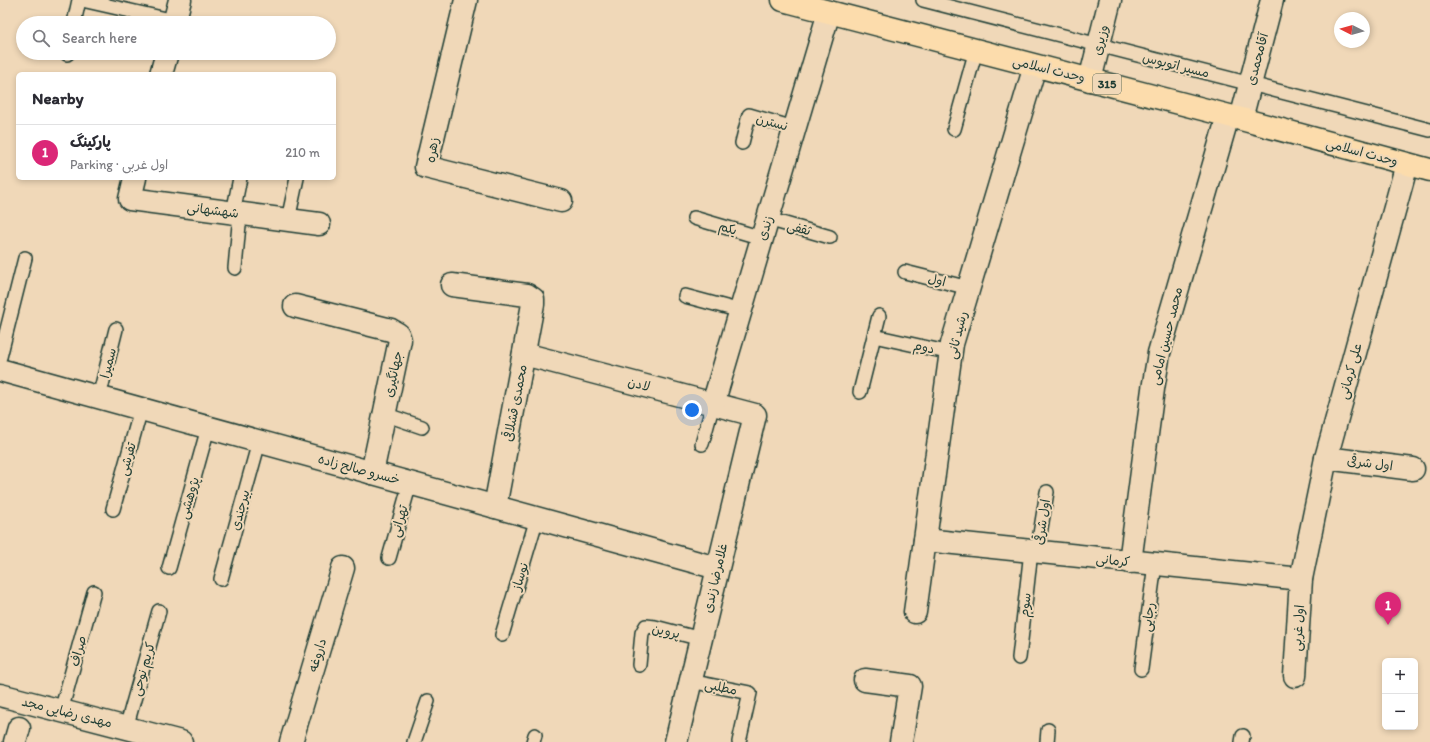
<!DOCTYPE html>
<html lang="en">
<head>
<meta charset="utf-8">
<style>
  :root { --surface:#fff; --page:#f2f2f3; --text:#2b2b33; --muted:#7c7c81; --line:#e1e1e2; --accent:#db2777 }
  body { margin:0; font-family:Itim,"Playpen Sans Arabic",sans-serif; background:var(--page); color:var(--text) }
  .controls { position:absolute; right:12px; bottom:12px; display:grid; overflow:hidden; border-radius:6px; box-shadow:0 2px 6px #0003 }
  .controls button { width:36px; height:36px; display:grid; place-items:center; padding:0; border:0; border-bottom:1px solid var(--line); background:var(--surface); color:var(--text); font:20px sans-serif }
  .compass { position:absolute; left:1334px; top:12px; width:36px; height:36px; border-radius:50%; background:var(--surface); box-shadow:0 2px 6px #0003; rotate:276deg }
  .you { position:absolute; left:692px; top:410px; width:14px; height:14px; margin:-10px; border:3px solid #fff; border-radius:50%; background:#1a73e8; box-shadow:0 0 0 6px #1a73e833 }
  .badge { display:grid; place-items:center; width:26px; height:26px; border-radius:50%; background:var(--accent); color:#fff; font-size:13px; font-weight:700 }
  .pin { position:absolute; translate:-50% -33px; filter:drop-shadow(0 1px 2px #0008) }
  .pin::after { content:''; position:absolute; top:21px; width:14px; height:12px; background:inherit; clip-path:polygon(0 0,100% 0,50% 100%) }
  .list { margin:0; padding:0; list-style:none }
  h2 { display:flex; justify-content:space-between; align-items:center; height:52px; margin:0; padding:0 16px; font-size:17px }
  h2 small { font-size:13px; font-weight:400; color:var(--muted) }
  .list li { display:grid; grid-template-columns:26px 1fr auto; gap:12px; align-items:center; box-sizing:border-box; height:56px; padding:0 16px; border-top:1px solid var(--line) }
  .list b { display:block; font-size:15px; white-space:nowrap }
  .list p { margin:0; font-size:13px; white-space:nowrap; color:var(--muted) }
  .list em { font-size:13px; font-style:normal; color:var(--muted) }
  .icon { flex:none; width:22px; height:22px; fill:none; stroke:currentColor; stroke-width:2; stroke-linecap:round; stroke-linejoin:round }
  .map { position:relative; flex:none; width:1430px; height:742px; overflow:hidden }
  .search { position:absolute; background:var(--surface); box-shadow:0 2px 6px #0003; left:16px; top:16px; width:320px; height:44px; display:flex; align-items:center; gap:10px; box-sizing:border-box; padding:0 14px; border-radius:22px; color:var(--muted); font-size:15px }
  .panel { position:absolute; background:var(--surface); box-shadow:0 2px 6px #0003; left:16px; top:72px; width:320px; height:108px; border-radius:6px }
  .map>svg:first-child { display:block }
</style>
</head>
<body>
<div class="map">
<svg width="1430" height="742" viewBox="0 0 1430 742">
  <rect width="100%" height="100%" fill="#f0d8b8"/>
  <filter id="ink" filterUnits="userSpaceOnUse"><feTurbulence type="fractalNoise" baseFrequency=".025" numOctaves="2"/><feDisplacementMap in="SourceGraphic" scale="8" xChannelSelector="R" yChannelSelector="G"/><feConvolveMatrix kernelMatrix="1 2 1 2 8 2 1 2 1" color-interpolation-filters="sRGB"/></filter>
  <g filter="url(#ink)">
    <g fill="none" stroke-linecap="round" stroke-linejoin="round">
      <defs>
        <g id="service">
          <polyline points="82,0 175,21"/>
          <polyline points="923,0 1430,130"/>
          <polyline points="74,23 79,0"/>
          <polyline points="67,54 68,53"/>
          <polyline points="954,129 976,50"/>
          <polyline points="742,143 749,115 794,128"/>
          <polyline points="233,213 240,178"/>
          <polyline points="694,218 762,238"/>
          <polyline points="768,219 830,237"/>
          <polyline points="288,220 297,178"/>
          <polyline points="235,268 240,214"/>
          <polyline points="905,272 969,288"/>
          <polyline points="685,296 741,311"/>
          <polyline points="874,336 951,353"/>
          <polyline points="0,357 25,258"/>
          <polyline points="860,392 879,316"/>
          <polyline points="99,397 116,329"/>
          <polyline points="384,414 422,427"/>
          <polyline points="702,444 713,404"/>
          <polyline points="113,509 141,409"/>
          <polyline points="1037,552 1047,492"/>
          <polyline points="389,558 410,483"/>
          <polyline points="169,568 208,428"/>
          <polyline points="221,579 259,442"/>
          <polyline points="502,635 537,518"/>
          <polyline points="1019,658 1031,551"/>
          <polyline points="639,665 642,633 646,626 655,627 701,639"/>
          <polyline points="1141,669 1155,564"/>
          <polyline points="690,681 750,693 739,742"/>
          <polyline points="61,711 94,592"/>
          <polyline points="126,728 159,611"/>
          <polyline points="414,742 428,701"/>
          <polyline points="533,742 535,735"/>
          <polyline points="1047,742 1048,730"/>
          <polyline points="1242,742 1243,736"/>
        </g>
        <g id="minor">
          <polyline points="466,0 426,167 561,201"/>
          <polyline points="174,23 180,0"/>
          <polyline points="161,74 167,53"/>
          <polyline points="1090,80 1110,0"/>
          <polyline points="1241,119 1272,0"/>
          <polyline points="135,178 130,199 319,224"/>
          <polyline points="452,285 527,295 533,299 533,304 495,507"/>
          <polyline points="295,306 391,330 398,334 400,340 372,473"/>
          <polyline points="524,354 755,415 676,742"/>
          <polyline points="0,370 717,568"/>
          <polyline points="713,404 829,12"/>
          <polyline points="1326,458 1413,469"/>
          <polyline points="925,540 1301,579"/>
          <polyline points="1130,562 1153,389 1159,353 1228,116"/>
          <polyline points="915,612 952,344 1035,66"/>
          <polyline points="1295,676 1301,579 1326,458 1407,164"/>
          <polyline points="865,680 910,686 901,742"/>
          <polyline points="0,695 181,742"/>
          <polyline points="15,742 19,728"/>
          <polyline points="291,742 343,568"/>
        </g>
        <polyline id="primary" points="783,0 1241,119 1430,170"/>
      </defs>
      <use href="#service" stroke="#1f3d34" stroke-width="16"/>
      <use href="#minor" stroke="#1f3d34" stroke-width="25"/>
      <use href="#primary" stroke="#1f3d34" stroke-width="25"/>
      <use href="#service" stroke="#f0d8b8" stroke-width="13"/>
      <use href="#minor" stroke="#f0d8b8" stroke-width="22"/>
      <use href="#primary" stroke="#fcdcac" stroke-width="22"/>
    </g>
  </g>
  <g text-anchor="middle" dominant-baseline="central" stroke-width="4" stroke-linejoin="round" paint-order="stroke">
    <rect fill="#f0d8b8" stroke="#5e6c5c" stroke-width="1" x="1093" y="74" width="28" height="20" rx="3"/>
    <g font-size="12" font-weight="bold" fill="#1f3d34">
      <text x="1107" y="84">315</text>
    </g>
    <g font-size="13" fill="#1f3d34" stroke="#f0d8b8">
      <text transform="translate(1100 40) rotate(-76)">وزیری</text>
      <text transform="translate(1257 59) rotate(-75)">آقامحمدی</text>
      <text transform="translate(1176 65) rotate(14)">مسیر اتوبوس</text>
      <text transform="translate(1049 69) rotate(14)">وحدت اسلامی</text>
      <text transform="translate(772 122) rotate(16)">نسترن</text>
      <text transform="translate(432 150) rotate(-81)">زهره</text>
      <text transform="translate(1362 152) rotate(15)">وحدت اسلامی</text>
      <text transform="translate(213 210) rotate(7)">شهشهانی</text>
      <text transform="translate(728 228) rotate(17)">یکم</text>
      <text transform="translate(765 228) rotate(-73)">زندی</text>
      <text transform="translate(799 228) rotate(16)">ثقفی</text>
      <text transform="translate(937 280) rotate(14)">اول</text>
      <text transform="translate(957 335) rotate(-76)">رشید ثانی</text>
      <text transform="translate(1166 336) rotate(-76)">محمد حسین امامی</text>
      <text transform="translate(924 347) rotate(12)">دوم</text>
      <text transform="translate(108 363) rotate(-76)">سمیرا</text>
      <text transform="translate(1350 371) rotate(-75)">علی کرمانی</text>
      <text transform="translate(393 374) rotate(-78)">جهانگیری</text>
      <text transform="translate(639 384) rotate(15)">لادن</text>
      <text transform="translate(515 403) rotate(-79)">محمدی قشلاقی</text>
      <text transform="translate(127 459) rotate(-74)">تفرشی</text>
      <text transform="translate(1370 463) rotate(7)">اول شرقی</text>
      <text transform="translate(359 469) rotate(15)">خسرو صالح زاده</text>
      <text transform="translate(189 498) rotate(-74)">پژوهشی</text>
      <text transform="translate(240 510) rotate(-75)">بیرجندی</text>
      <text transform="translate(399 521) rotate(-74)">تهرانی</text>
      <text transform="translate(1042 522) rotate(-81)">اول شرقی</text>
      <text transform="translate(1113 560) rotate(6)">کرمانی</text>
      <text transform="translate(520 576) rotate(-73)">نوساز</text>
      <text transform="translate(715 578) rotate(-77)">غلامرضا زندی</text>
      <text transform="translate(1025 605) rotate(-84)">سوم</text>
      <text transform="translate(1148 617) rotate(-82)">رجایی</text>
      <text transform="translate(1298 628) rotate(-86)">اول غربی</text>
      <text transform="translate(666 631) rotate(12)">پروین</text>
      <text transform="translate(78 651) rotate(-75)">صراف</text>
      <text transform="translate(317 655) rotate(-73)">داروغه</text>
      <text transform="translate(143 669) rotate(-74)">کریم نوحی</text>
      <text transform="translate(721 687) rotate(12)">مطلبی</text>
      <text transform="translate(67 712) rotate(14)">مهدی رضایی مجد</text>
    </g>
  </g>
</svg>
<div class="controls">
<button>+</button>
<button>−</button>
</div>
<svg class="compass" viewBox="-18 -18 36 36"><path d="M0-13l5 13h-10z" fill="#e53935"/><path d="M0 13l5-13h-10z" fill="#7c7c81"/></svg>
<div class="you"></div>
<div class="pin badge" style="left:1388px;top:625px">1</div>
<div class="search"><svg class="icon" aria-label="search" viewBox="0 0 24 24"><circle cx="10" cy="10" r="6"/><path d="M15 15l6 6"/></svg>Search here</div>
<section class="panel">
<h2>Nearby<small></small></h2>
<ul class="list">
<li><span class="badge">1</span><div><b>پارکینگ</b><p>Parking · اول غربی</p></div><em>210 m</em></li>
</ul>
</section>
</div>
</body>
</html>
